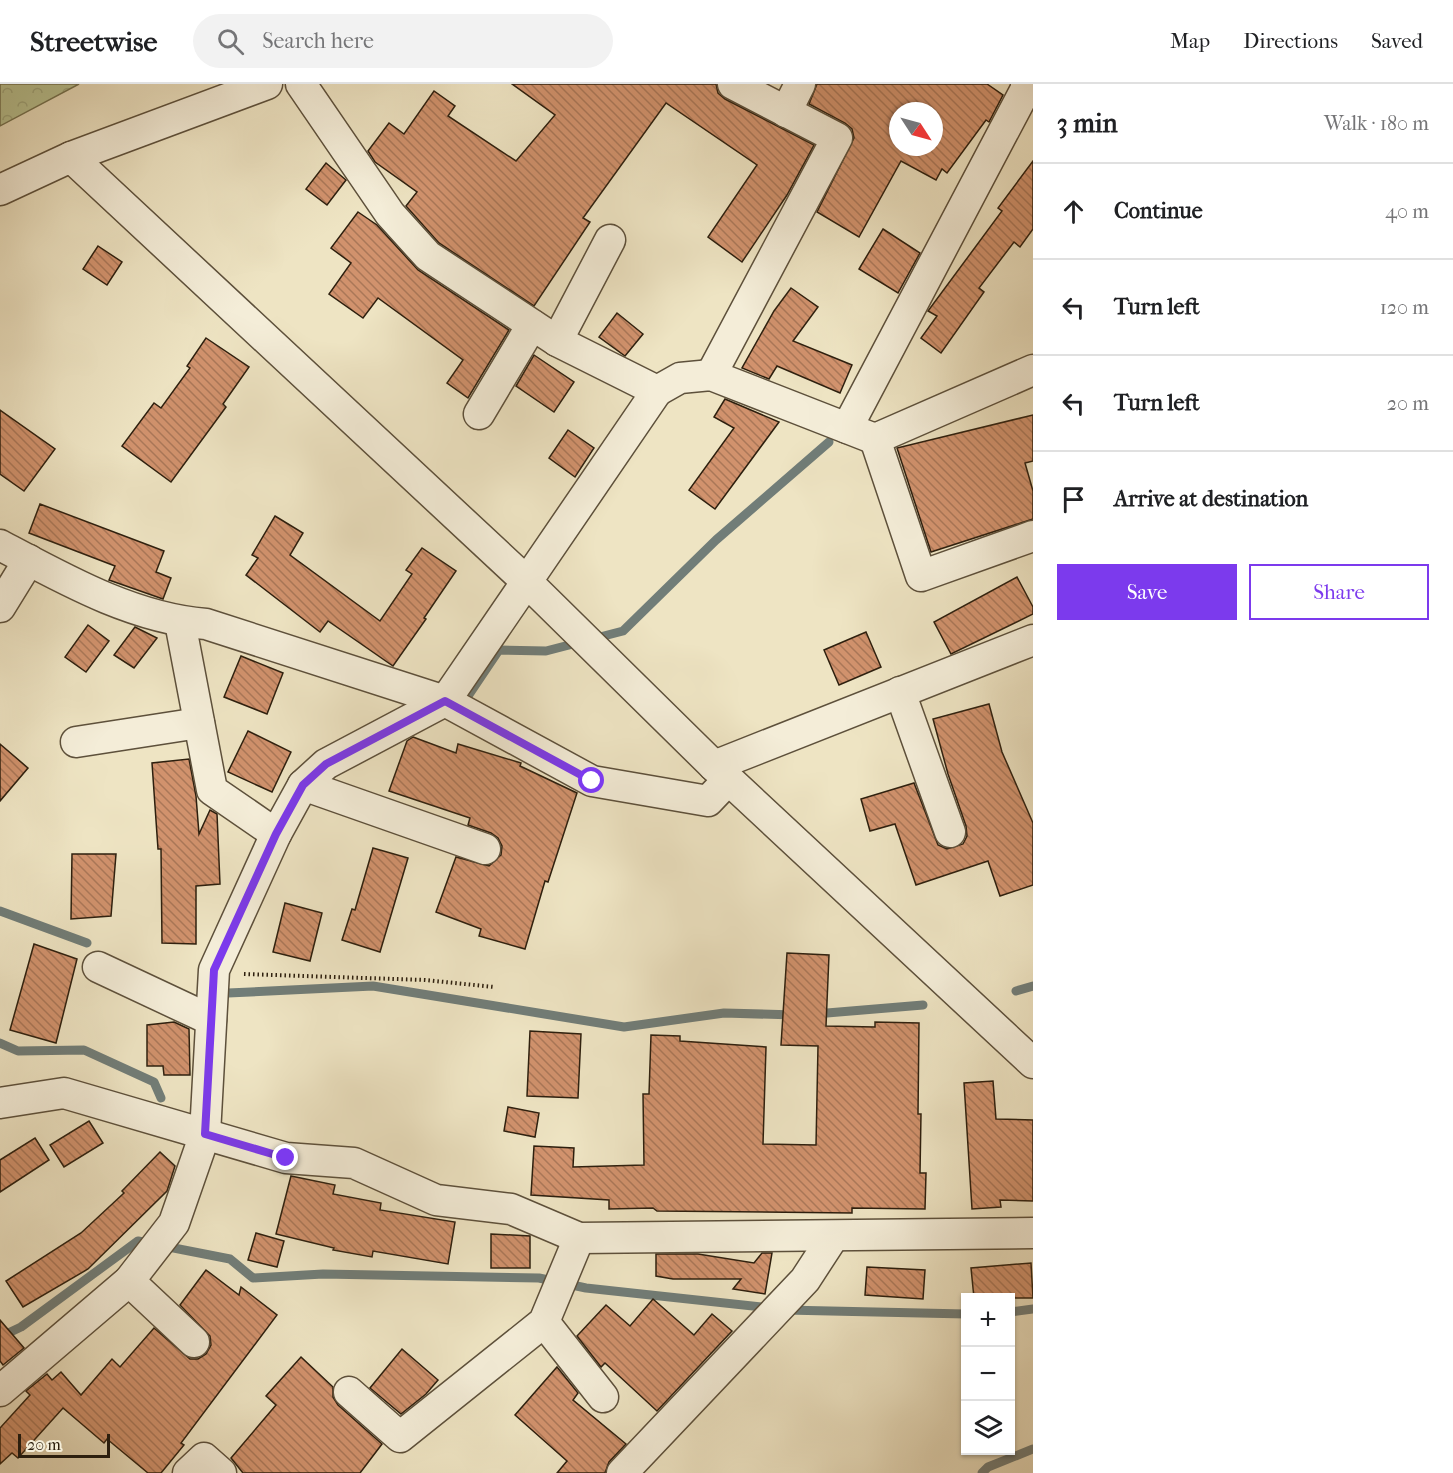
<!DOCTYPE html>
<html lang="en">
<head>
<meta charset="utf-8">
<style>
  :root { --surface:#fff; --page:#f2f2f2; --text:#202124; --muted:#757577; --line:#e0e0e0; --accent:#7c3aed }
  body { margin:0; font-family:"IM FELL French Canon",serif; background:var(--page); color:var(--text) }
  .controls { position:absolute; right:18px; bottom:18px; display:grid; overflow:hidden; border-radius:0px; box-shadow:0 2px 4px #0004 }
  .controls button { width:54px; height:54px; display:grid; place-items:center; padding:0; border:0; border-bottom:2px solid var(--line); background:var(--surface); color:var(--text); font:30px sans-serif }
  .compass { position:absolute; left:889px; top:18px; width:54px; height:54px; border-radius:50%; background:var(--surface); box-shadow:0 2px 4px #0004; rotate:126deg }
  .scale { position:absolute; left:18px; bottom:15px; width:92px; box-sizing:border-box; padding-left:6px; border:3px solid #2d1f0e; border-top:0; font-size:16px; line-height:21px; white-space:nowrap; color:#2d1f0e; -webkit-text-stroke:4px #f4edd8; paint-order:stroke }
  .stop { position:absolute; width:18px; height:18px; margin:-14px; border:4px solid #7c3aed; border-radius:50%; background:#fff }
  .stop.end { background:#7c3aed; border-color:#fff; box-shadow:0 2px 6px #0008 }
  .list { margin:0; padding:0; list-style:none }
  h2 { display:flex; justify-content:space-between; align-items:center; height:78px; margin:0; padding:0 24px; font-size:26px }
  h2 small { font-size:20px; font-weight:400; color:var(--muted) }
  .list li { display:grid; grid-template-columns:39px 1fr auto; gap:18px; align-items:center; box-sizing:border-box; height:96px; padding:0 24px; border-top:2px solid var(--line) }
  .list b { display:block; font-size:22px; white-space:nowrap }
  .list em { font-size:20px; font-style:normal; color:var(--muted) }
  .actions { display:flex; gap:12px; padding:18px 24px }
  .actions a { flex:1; padding:14px 0; border:2px solid var(--accent); border-radius:0px; text-align:center; font-size:21px; color:var(--accent) }
  .actions .main { background:var(--accent); color:#fff }
  .icon { flex:none; width:33px; height:33px; fill:none; stroke:currentColor; stroke-width:2; stroke-linecap:round; stroke-linejoin:round }
  .map { position:relative; flex:none; width:1033px; height:1389px; overflow:hidden }
  header { display:flex; align-items:center; gap:36px; box-sizing:border-box; height:84px; padding:0 30px; background:var(--surface); border-bottom:2px solid var(--line) }
  header strong { font-size:28px }
  nav { display:flex; gap:33px; margin-inline-start:auto; font-size:21px }
  .search { width:420px; height:54px; background:var(--page); display:flex; align-items:center; gap:15px; box-sizing:border-box; padding:0 21px; border-radius:33px; color:var(--muted); font-size:22px }
  main { display:flex }
  aside { flex:1; background:var(--surface) }
  .map>svg:first-child { display:block }
</style>
</head>
<body>
<header>
<strong>Streetwise</strong>
<div class="search"><svg class="icon" aria-label="search" viewBox="0 0 24 24"><circle cx="10" cy="10" r="6"/><path d="M15 15l6 6"/></svg>Search here</div>
<nav><a>Map</a><a>Directions</a><a>Saved</a></nav>
</header>
<main>
<div class="map">
<svg width="1033" height="1389" viewBox="0 0 1033 1389">
  <defs>
    <pattern id="forest-crowns" width="20" height="18" patternUnits="userSpaceOnUse" patternTransform="scale(1.5)"><rect width="20" height="18" fill="#b9c493"/><path d="M2 6a3 3 0 1 1 6 0M12 15a3 3 0 1 1 6 0" fill="none" stroke="#9fa87e"/></pattern>
    <pattern id="building-back-hatch" width="6" height="6" patternUnits="userSpaceOnUse" patternTransform="scale(1.5)"><rect width="6" height="6" fill="#d1926d"/><path d="M-1 5l2 2M0 0l6 6M5-1l2 2" fill="none" stroke="#aa7758"/></pattern>
  </defs>
  <rect width="100%" height="100%" fill="#eee4c3"/>
  <filter id="stains"><feTurbulence type="fractalNoise" baseFrequency=".00333" numOctaves="4"/><feColorMatrix values="0 0 0 0 .2 0 0 0 0 .09 0 0 0 0 .02 0 0 0 .5 -.17"/></filter>
  <radialGradient id="worn" r=".72"><stop offset=".6" stop-color="#630" stop-opacity="0"/><stop offset="1" stop-color="#630" stop-opacity=".3"/></radialGradient>
  <polygon fill="url(#forest-crowns)" stroke="#737250" stroke-width="1.5" points="0,0 79,0 0,42"/>
  <g fill="none" stroke-linecap="round" stroke-linejoin="round">
    <g stroke="#717d78" stroke-width="9">
      <polyline points="466,615 499,566 546,567 623,547 716,456 829,358"/>
      <polyline points="0,827 87,859"/>
      <polyline points="1016,907 1033,902"/>
      <polyline points="228,909 373,902 624,943 724,929 795,931"/>
      <polyline points="815,930 923,921"/>
      <polyline points="0,959 18,967 84,966 154,998 161,1014"/>
      <polyline points="785,1226 966,1230"/>
      <polyline points="1010,1228 1033,1225"/>
      <polyline points="0,1253 21,1243 138,1157 230,1175 253,1194 323,1190 539,1194 586,1204 771,1224"/>
      <polyline points="982,1389 988,1383 1033,1365"/>
    </g>
  </g>
  <g fill="url(#building-back-hatch)" stroke="#2d1f0e" stroke-width="1.5" fill-rule="evenodd">
    <polygon points="512,0 716,0 718,9 725,15 814,61 787,111 742,178 708,153 757,81 666,19 583,134 590,138 534,222 439,159 406,122 417,108 375,78 368,67 389,39 404,50 434,7 455,22 448,32 516,77 555,31"/>
    <path d="M817,0H987L1003,11L989,38L986,36L947,89L942,85L936,96L901,77L859,153L817,128L854,54L852,45L845,39L809,20ZM898,27H934V63H898Z"/>
    <polygon points="1033,77 1033,145 1020,163 1014,158 979,204 984,208 941,269 921,254 937,232 928,227 1002,127 998,124"/>
    <polygon points="326,79 346,96 327,121 306,105"/>
    <polygon points="358,128 377,141 418,186 509,246 468,314 447,299 463,276 378,214 363,234 329,210 351,179 331,164"/>
    <polygon points="883,145 920,169 898,209 859,185"/>
    <polygon points="98,162 122,178 107,201 83,185"/>
    <polygon points="791,204 818,223 793,257 852,281 840,309 777,282 769,295 742,284 774,227"/>
    <polygon points="617,229 643,250 625,272 599,253"/>
    <polygon points="206,254 249,283 223,320 226,323 171,398 122,362 154,319 161,324 190,284 187,282"/>
    <polygon points="534,271 574,298 554,328 516,302"/>
    <polygon points="725,315 779,338 715,425 689,406 734,344 714,333"/>
    <polygon points="0,326 55,365 24,407 0,390"/>
    <polygon points="1033,331 1033,377 1025,379 1033,407 1033,435 931,468 897,364"/>
    <polygon points="568,346 594,364 575,393 549,374"/>
    <polygon points="40,420 164,467 156,488 171,494 163,515 109,496 115,482 29,449"/>
    <polygon points="275,432 303,449 290,471 380,537 412,490 406,486 422,464 456,487 424,534 426,535 393,582 328,537 320,548 246,491 258,474 252,471"/>
    <polygon points="1017,493 1033,523 1033,530 951,570 934,538"/>
    <polygon points="88,541 109,557 86,588 65,573"/>
    <polygon points="135,543 157,554 134,584 114,571"/>
    <polygon points="866,548 881,583 839,601 824,566"/>
    <polygon points="241,572 283,589 267,630 224,613"/>
    <polygon points="989,620 1002,668 1033,739 1033,801 1000,812 988,777 916,801 895,740 870,747 861,715 914,699 938,761 947,765 963,760 967,752 966,742 948,690 933,635"/>
    <polygon points="248,647 291,668 272,708 228,688"/>
    <polygon points="413,653 456,669 458,660 521,679 520,682 577,709 548,798 545,797 525,865 479,852 481,845 436,828 456,773 489,782 501,771 502,762 498,754 491,749 468,741 470,734 389,707 407,657"/>
    <polygon points="0,660 28,684 0,717"/>
    <polygon points="189,675 196,712 199,750 210,726 217,730 220,800 196,802 196,860 162,859 161,765 158,765 152,679"/>
    <polygon points="373,764 408,774 380,868 342,856 352,825 355,826"/>
    <polygon points="72,770 116,770 111,832 71,835"/>
    <polygon points="285,819 322,829 310,877 273,868"/>
    <polygon points="34,860 77,875 56,959 10,946"/>
    <polygon points="787,869 829,871 826,942 875,943 875,938 919,939 918,1030 921,1030 920,1089 926,1089 925,1125 852,1124 852,1129 657,1127 653,1124 609,1125 609,1116 531,1111 534,1062 574,1064 573,1083 644,1081 643,1010 649,1010 651,951 680,952 680,957 766,963 763,1060 816,1061 818,962 781,961"/>
    <polygon points="174,938 189,945 190,991 164,991 163,982 147,982 147,941"/>
    <polygon points="530,947 581,950 578,1014 527,1012"/>
    <polygon points="993,997 996,1035 1033,1036 1033,1117 1000,1116 1001,1123 972,1125 964,999"/>
    <polygon points="508,1023 539,1029 535,1053 504,1047"/>
    <polygon points="89,1037 103,1059 64,1083 50,1061"/>
    <polygon points="35,1054 49,1076 0,1108 0,1076"/>
    <polygon points="160,1068 175,1082 167,1107 88,1185 23,1223 6,1197 81,1149 124,1109 122,1107"/>
    <polygon points="291,1092 335,1101 333,1110 381,1119 380,1126 455,1138 448,1180 373,1167 372,1173 333,1166 334,1164 276,1150"/>
    <polygon points="256,1149 284,1157 277,1183 248,1176"/>
    <polygon points="491,1150 530,1152 530,1184 491,1184"/>
    <polygon points="762,1169 772,1169 765,1210 733,1205 741,1195 673,1195 656,1192 656,1170 698,1170 754,1179"/>
    <polygon points="1031,1179 1033,1214 974,1214 971,1184"/>
    <polygon points="867,1183 925,1186 923,1215 865,1211"/>
    <polygon points="206,1186 239,1211 241,1203 277,1231 181,1359 184,1361 161,1389 148,1389 107,1355 104,1359 63,1324 18,1374 12,1369 0,1380 0,1344 30,1311 26,1307 47,1290 52,1296 61,1288 81,1311 112,1275 120,1283 154,1244 190,1275 198,1275 206,1270 211,1261 210,1252 180,1221"/>
    <polygon points="653,1215 694,1251 712,1230 732,1247 657,1327 605,1279 601,1283 577,1252 606,1221 630,1242"/>
    <polygon points="0,1236 24,1264 3,1281 0,1277"/>
    <polygon points="402,1265 438,1296 426,1310 401,1330 370,1304"/>
    <polygon points="301,1273 333,1303 333,1313 338,1321 382,1360 360,1389 243,1389 231,1374 276,1321 266,1312"/>
    <polygon points="557,1283 578,1309 573,1316 626,1360 609,1378 605,1389 557,1389 567,1377 515,1331"/>
  </g>
  <g fill="none" stroke-linecap="round" stroke-linejoin="round">
    <defs>
      <g id="minor">
        <polyline points="301,0 390,130 428,172 557,257 657,307 680,294 711,291 875,355 1033,286"/>
        <polyline points="786,28 800,0"/>
        <polyline points="71,73 267,0"/>
        <polyline points="0,106 71,73 526,497 714,682 1033,979"/>
        <polyline points="557,257 610,156"/>
        <polyline points="711,291 837,54 733,0"/>
        <polyline points="479,330 532,241"/>
        <polyline points="847,344 1028,1 1026,0"/>
        <polyline points="875,355 921,492 1033,452"/>
        <path d="M0,461C64,495 132,534 206,540L445,617L592,697L708,717L728,696"/>
        <polyline points="0,523 29,476"/>
        <polyline points="180,538 212,706 276,750"/>
        <polyline points="900,608 950,748"/>
        <polyline points="76,658 199,639"/>
        <polyline points="714,682 1033,556"/>
        <polyline points="303,701 485,765"/>
        <polyline points="98,883 211,936"/>
        <polyline points="0,1019 64,1009 286,1074 354,1079 436,1116 511,1125 579,1154 1033,1149"/>
        <polyline points="129,1197 194,1258"/>
        <polyline points="544,1238 603,1313"/>
        <polyline points="0,1307 129,1197 174,1139 205,1050 214,886 276,750 303,701 326,680 445,617 657,307"/>
        <polyline points="349,1308 400,1353 544,1238 579,1154"/>
        <polyline points="188,1389 204,1374 221,1389"/>
        <polyline points="622,1389 805,1196 833,1153"/>
      </g>
    </defs>
    <use href="#minor" stroke="#5d503b" stroke-width="33"/>
    <polyline stroke="#2d1f0e" stroke-width="4" stroke-dasharray="1.5 3" stroke-linecap="butt" points="244,890 425,896 494,903"/>
    <use href="#minor" stroke="#f4edd8" stroke-width="30"/>
  </g>
  <g fill="none" stroke-linecap="round" stroke-linejoin="round">
    <polyline stroke="#7c3aed" stroke-width="8" points="286,1074 205,1050 214,886 276,750 303,701 326,680 445,617 592,697"/>
  </g>
  <rect width="100%" height="100%" filter="url(#stains)"/>
  <rect width="100%" height="100%" fill="url(#worn)"/>
</svg>
<div class="controls">
<button>+</button>
<button>−</button>
<button><svg class="icon" aria-label="layers" viewBox="0 0 24 24"><path d="M12 4l9 5-9 5-9-5zM3 14l9 5 9-5"/></svg></button>
</div>
<svg class="compass" viewBox="-18 -18 36 36"><path d="M0-13l5 13h-10z" fill="#e53935"/><path d="M0 13l5-13h-10z" fill="#757577"/></svg>
<div class="scale">20 m</div>
<div class="stop" style="left:592px;top:697px"></div>
<div class="stop end" style="left:286px;top:1074px"></div>
</div>
<aside>
<h2>3 min<small>Walk · 180 m</small></h2>
<ul class="list">
<li><svg class="icon" aria-label="ahead" viewBox="0 0 24 24"><path d="M12 20V5M6 11l6-6 6 6"/></svg><div><b>Continue</b></div><em>40 m</em></li>
<li><svg class="icon" aria-label="left" viewBox="0 0 24 24"><path d="M17 20v-9H6M10 6l-5 5 5 5"/></svg><div><b>Turn left</b></div><em>120 m</em></li>
<li><svg class="icon" aria-label="left" viewBox="0 0 24 24"><path d="M17 20v-9H6M10 6l-5 5 5 5"/></svg><div><b>Turn left</b></div><em>20 m</em></li>
<li><svg class="icon" aria-label="arrive" viewBox="0 0 24 24"><path d="M6 21V4h12l-3 4 3 4H6"/></svg><div><b>Arrive at destination</b></div></li>
</ul>
<div class="actions"><a class="main">Save</a><a>Share</a></div>
</aside>
</main>
</body>
</html>
